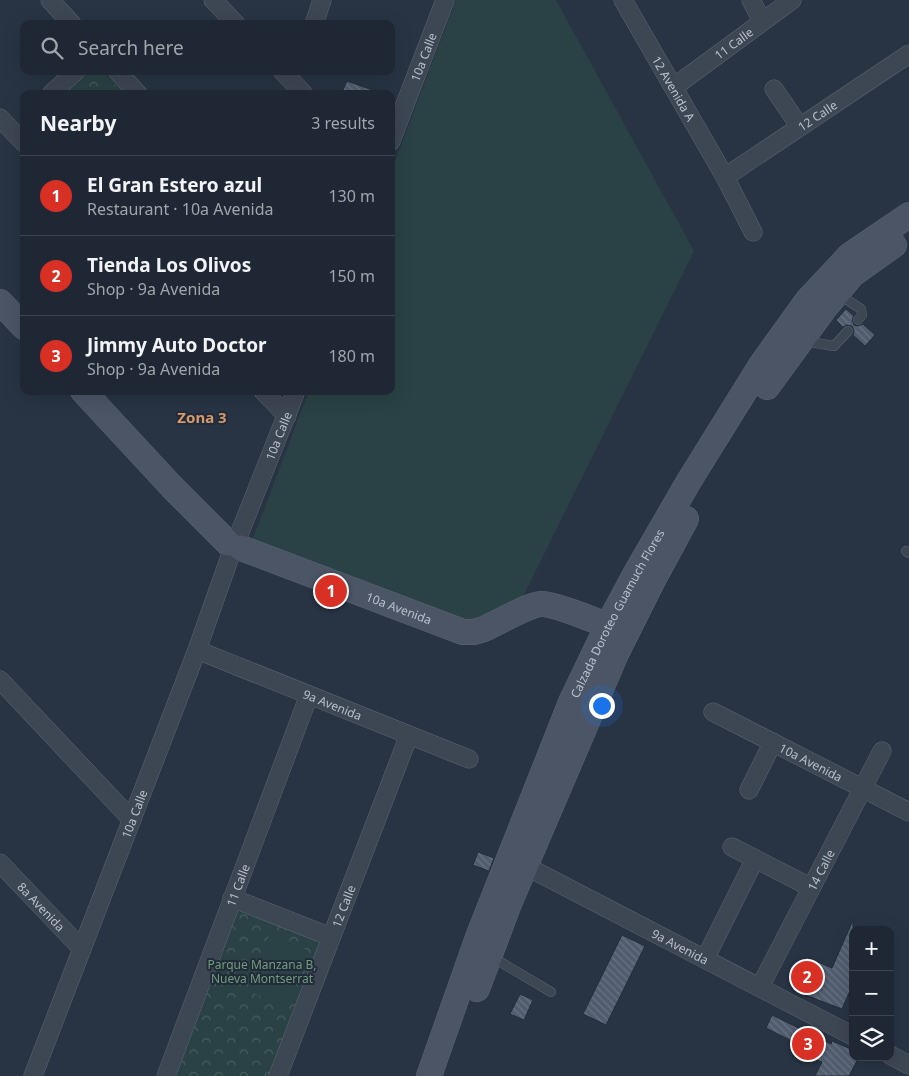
<!DOCTYPE html>
<html lang="en">
<head>
<meta charset="utf-8">
<style>
  :root { --surface:#1e2733; --page:#2b333f; --text:#f1f3f6; --muted:#a1a5ac; --line:#3c444e; --accent:#d93025 }
  body { margin:0; font-family:"Noto Sans",sans-serif; background:var(--page); color:var(--text) }
  .controls { position:absolute; right:15px; bottom:15px; display:grid; overflow:hidden; border-radius:10px; box-shadow:0 5px 20px #0002 }
  .controls button { width:45px; height:45px; display:grid; place-items:center; padding:0; border:0; border-bottom:1px solid var(--line); background:var(--surface); color:var(--text); font:25px sans-serif }
  .you { position:absolute; left:601px; top:705px; width:18px; height:18px; margin:-12px; border:4px solid #fff; border-radius:50%; background:#1a73e8; box-shadow:0 0 0 8px #1a73e833 }
  .badge { display:grid; place-items:center; width:32px; height:32px; border-radius:50%; background:var(--accent); color:#fff; font-size:16px; font-weight:700 }
  .pin { position:absolute; translate:-50% -50%; border:2px solid #fff; box-shadow:0 1px 5px #0006 }
  .list { margin:0; padding:0; list-style:none }
  h2 { display:flex; justify-content:space-between; align-items:center; height:65px; margin:0; padding:0 20px; font-size:21px }
  h2 small { font-size:16px; font-weight:400; color:var(--muted) }
  .list li { display:grid; grid-template-columns:32px 1fr auto; gap:15px; align-items:center; box-sizing:border-box; height:80px; padding:0 20px; border-top:1px solid var(--line) }
  .list b { display:block; font-size:19px; white-space:nowrap }
  .list p { margin:0; font-size:16px; white-space:nowrap; color:var(--muted) }
  .list em { font-size:16px; font-style:normal; color:var(--muted) }
  .icon { flex:none; width:28px; height:28px; fill:none; stroke:currentColor; stroke-width:2; stroke-linecap:round; stroke-linejoin:round }
  .map { position:relative; flex:none; width:909px; height:1076px; overflow:hidden }
  .search { position:absolute; background:var(--surface); box-shadow:0 5px 20px #0002; left:20px; top:20px; width:375px; height:55px; display:flex; align-items:center; gap:12px; box-sizing:border-box; padding:0 18px; border-radius:10px; color:var(--muted); font-size:19px }
  .panel { position:absolute; background:var(--surface); box-shadow:0 5px 20px #0002; left:20px; top:90px; width:375px; height:305px; border-radius:10px }
  .map>svg:first-child { display:block }
</style>
</head>
<body>
<div class="map">
<svg width="909" height="1076" viewBox="0 0 909 1076">
  <defs>
    <pattern id="park-crowns" width="20" height="18" patternUnits="userSpaceOnUse" patternTransform="scale(1.25)"><rect width="20" height="18" fill="#2a4245"/><path d="M2 6a3 3 0 1 1 6 0M12 15a3 3 0 1 1 6 0" fill="none" stroke="#475c5f"/></pattern>
    <pattern id="building-back-hatch" width="6" height="6" patternUnits="userSpaceOnUse" patternTransform="scale(1.25)"><rect width="6" height="6" fill="#515d6f"/><path d="M-1 5l2 2M0 0l6 6M5-1l2 2" fill="none" stroke="#687282"/></pattern>
  </defs>
  <rect width="100%" height="100%" fill="#283444"/>
  <g fill="url(#park-crowns)">
    <polygon points="90,71 102,71 124,94 66,94"/>
    <polygon points="235,903 326,939 273,1076 170,1076"/>
  </g>
  <g fill="#2a4245">
    <polygon points="456,0 556,0 694,251 519,605 469,622 252,541 309,391 391,391 391,172"/>
    <polygon points="269,936 307,950 286,1006 248,991"/>
  </g>
  <g fill="url(#building-back-hatch)" stroke="#232d3b">
    <polygon points="347,81 378,92 378,94 341,94"/>
    <polygon points="846,309 854,316 852,320 854,325 858,326 863,324 875,335 865,346 853,335 854,330 852,326 847,325 843,327 836,320"/>
    <polygon points="478,852 494,858 489,871 473,865"/>
    <polygon points="853,920 853,984 842,1009 792,990 806,957 832,968"/>
    <polygon points="622,935 645,946 606,1025 583,1014"/>
    <polygon points="520,994 533,1000 524,1020 510,1014"/>
    <polygon points="772,1015 831,1044 832,1041 853,1050 853,1057 859,1057 849,1076 815,1076 822,1062 793,1049 796,1043 766,1028"/>
  </g>
  <g fill="none" stroke-linecap="round" stroke-linejoin="round">
    <defs>
      <g id="lane">
        <polyline points="838,294 861,309 862,315 858,320"/>
        <polyline points="803,341 834,346 848,331"/>
        <polyline points="906,551 909,553"/>
        <polyline points="492,957 551,992"/>
      </g>
      <g id="street">
        <polyline points="50,0 72,24"/>
        <polyline points="213,0 236,24"/>
        <path id="s1" d="M623,0L725,177L753,232"/>
        <polyline points="751,0 762,21"/>
        <polyline points="314,24 322,0"/>
        <polyline points="117,71 138,94"/>
        <polyline points="282,71 304,94"/>
        <path id="s2" d="M674,87L792,0"/>
        <polyline points="774,89 800,127"/>
        <polyline points="51,94 76,71"/>
        <polyline points="0,118 24,143"/>
        <path id="s3" d="M391,141L445,0"/>
        <path id="s4" d="M725,177L909,54"/>
        <polyline points="263,391 287,416"/>
        <path id="s5" d="M238,537L296,391"/>
        <path id="s6" d="M197,650L469,759"/>
        <polyline points="0,680 132,820"/>
        <path id="s7" d="M713,712L909,812"/>
        <polyline points="749,790 773,742"/>
        <polyline points="732,847 810,887"/>
        <path id="s8" d="M516,861L853,1036"/>
        <path id="s9" d="M0,863L82,949"/>
        <polyline points="232,898 331,937"/>
        <polyline points="705,959 755,859"/>
        <path id="s10" d="M760,987L882,751"/>
        <polyline points="890,1055 909,1065"/>
        <path id="s11" d="M33,1076L197,650L232,551"/>
        <path id="s12" d="M166,1076L309,695"/>
        <path id="s13" d="M278,1076L409,735"/>
      </g>
      <g id="secondary">
        <polyline points="0,302 24,327"/>
        <polyline points="767,387 824,309 852,275 894,245"/>
        <polyline points="83,391 172,487 228,543"/>
        <path id="s14" d="M241,548L463,632H474L484,629C497,623 528,605 541,604C554,603 607,625 621,632"/>
        <polyline points="477,989 509,904 616,654 653,580 686,519"/>
        <path id="s15" d="M429,1076L478,937L571,702L608,625L637,571L689,481L761,365L807,301L850,255L909,215"/>
      </g>
    </defs>
    <use href="#lane" stroke="#5b6471" stroke-width="10"/>
    <use href="#street" stroke="#5b6471" stroke-width="19"/>
    <use href="#secondary" stroke="#5b6471" stroke-width="26"/>
    <use href="#lane" stroke="#3d4653" stroke-width="9"/>
    <use href="#street" stroke="#3d4653" stroke-width="18"/>
    <use href="#secondary" stroke="#4b5566" stroke-width="25"/>
  </g>
  <g text-anchor="middle" dominant-baseline="central" stroke-width="4" stroke-linejoin="round" paint-order="stroke">
    <g font-size="12" fill="#bac1cd" stroke="#212b39">
      <text stroke="none"><textPath href="#s2" startOffset="74">11 Calle</textPath></text>
      <text stroke="none"><textPath href="#s3" startOffset="90">10a Calle</textPath></text>
      <text stroke="none"><textPath href="#s1" startOffset="102">12 Avenida A</textPath></text>
      <text stroke="none"><textPath href="#s4" startOffset="111">12 Calle</textPath></text>
      <text stroke="none"><textPath href="#s5" startOffset="109">10a Calle</textPath></text>
      <text stroke="none"><textPath href="#s14" startOffset="169">10a Avenida</textPath></text>
      <text stroke="none"><textPath href="#s15" startOffset="500">Calzada Doroteo Guamuch Flores</textPath></text>
      <text stroke="none"><textPath href="#s6" startOffset="146">9a Avenida</textPath></text>
      <text stroke="none"><textPath href="#s7" startOffset="110">10a Avenida</textPath></text>
      <text stroke="none"><textPath href="#s11" startOffset="281">10a Calle</textPath></text>
      <text stroke="none"><textPath href="#s10" startOffset="132">14 Calle</textPath></text>
      <text stroke="none"><textPath href="#s12" startOffset="204">11 Calle</textPath></text>
      <text stroke="none"><textPath href="#s13" startOffset="182">12 Calle</textPath></text>
      <text stroke="none"><textPath href="#s9" startOffset="60">8a Avenida</textPath></text>
      <text stroke="none"><textPath href="#s8" startOffset="185">9a Avenida</textPath></text>
    </g>
    <g font-size="12" fill="#729d7c" stroke="#212b39">
      <text x="262" y="964">Parque Manzana B,<tspan x="262" dy="14">Nueva Montserrat</tspan></text>
    </g>
    <g font-size="15" font-weight="bold" fill="#d59a6d" stroke="#212b39">
      <text x="202" y="417">Zona 3</text>
    </g>
  </g>
</svg>
<div class="controls">
<button>+</button>
<button>−</button>
<button><svg class="icon" aria-label="layers" viewBox="0 0 24 24"><path d="M12 4l9 5-9 5-9-5zM3 14l9 5 9-5"/></svg></button>
</div>
<div class="you"></div>
<div class="pin badge" style="left:331px;top:591px">1</div>
<div class="pin badge" style="left:807px;top:977px">2</div>
<div class="pin badge" style="left:808px;top:1044px">3</div>
<div class="search"><svg class="icon" aria-label="search" viewBox="0 0 24 24"><circle cx="10" cy="10" r="6"/><path d="M15 15l6 6"/></svg>Search here</div>
<section class="panel">
<h2>Nearby<small>3 results</small></h2>
<ul class="list">
<li><span class="badge">1</span><div><b>El Gran Estero azul</b><p>Restaurant · 10a Avenida</p></div><em>130 m</em></li>
<li><span class="badge">2</span><div><b>Tienda Los Olivos</b><p>Shop · 9a Avenida</p></div><em>150 m</em></li>
<li><span class="badge">3</span><div><b>Jimmy Auto Doctor</b><p>Shop · 9a Avenida</p></div><em>180 m</em></li>
</ul>
</section>
</div>
</body>
</html>
